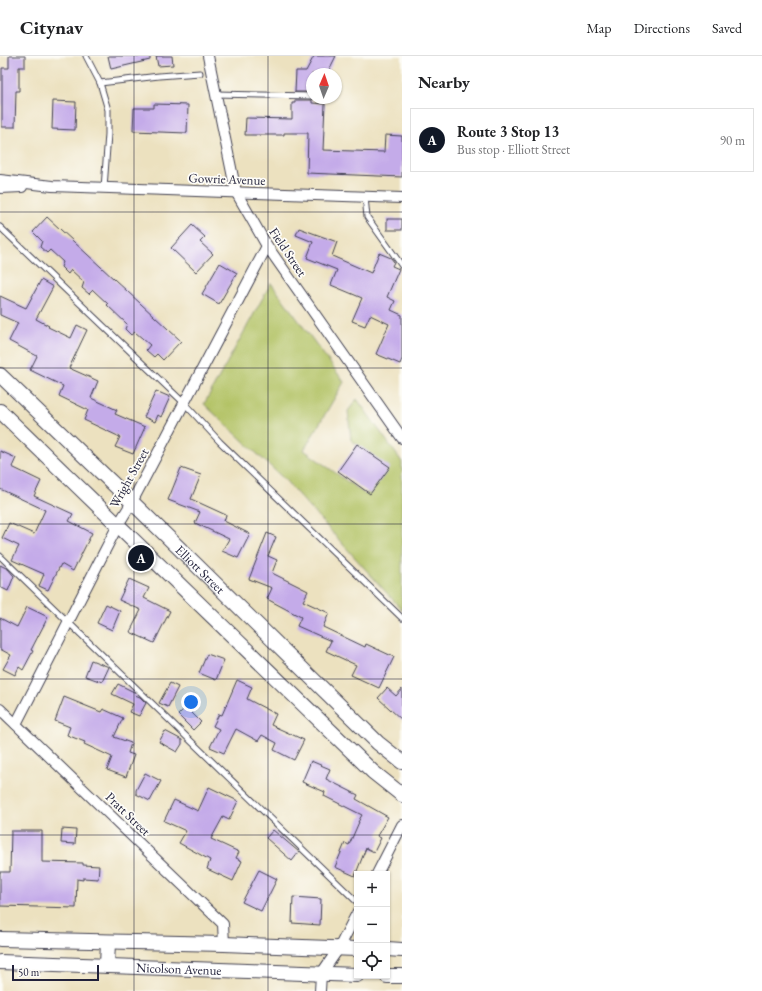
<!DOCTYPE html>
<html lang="en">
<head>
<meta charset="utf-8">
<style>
  :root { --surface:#fff; --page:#f6f6f6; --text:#202124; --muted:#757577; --line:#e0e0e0; --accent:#111827 }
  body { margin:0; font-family:"EB Garamond",serif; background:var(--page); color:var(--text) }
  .controls { position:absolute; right:12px; bottom:12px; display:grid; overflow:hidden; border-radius:0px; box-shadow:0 1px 3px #0004 }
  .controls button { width:36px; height:36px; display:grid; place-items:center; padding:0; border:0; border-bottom:1px solid var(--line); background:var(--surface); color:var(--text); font:20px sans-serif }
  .compass { position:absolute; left:306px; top:12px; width:36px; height:36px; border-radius:50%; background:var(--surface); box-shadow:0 1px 3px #0004; rotate:2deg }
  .scale { position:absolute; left:12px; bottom:10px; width:87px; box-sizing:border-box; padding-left:4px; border:2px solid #22223b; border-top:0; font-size:11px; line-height:14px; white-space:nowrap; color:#22223b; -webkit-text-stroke:3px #fdfcf7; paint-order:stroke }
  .you { position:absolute; left:191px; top:646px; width:14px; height:14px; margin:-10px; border:3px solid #fff; border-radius:50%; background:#1a73e8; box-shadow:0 0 0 6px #1a73e833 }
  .badge { display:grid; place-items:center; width:26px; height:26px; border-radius:50%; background:var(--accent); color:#fff; font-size:13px; font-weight:700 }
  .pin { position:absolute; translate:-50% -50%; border:2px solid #fff; box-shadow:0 1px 4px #0006 }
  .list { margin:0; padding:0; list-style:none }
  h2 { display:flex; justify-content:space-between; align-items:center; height:52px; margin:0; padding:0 16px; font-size:17px }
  h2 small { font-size:13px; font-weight:400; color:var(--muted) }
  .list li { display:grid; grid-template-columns:26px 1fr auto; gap:12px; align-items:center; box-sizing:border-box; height:64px; margin:0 8px 8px; padding:0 8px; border:1px solid var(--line); border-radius:0px }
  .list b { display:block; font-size:15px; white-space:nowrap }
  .list p { margin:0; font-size:13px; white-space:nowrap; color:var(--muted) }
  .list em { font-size:13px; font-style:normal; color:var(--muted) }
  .icon { flex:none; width:22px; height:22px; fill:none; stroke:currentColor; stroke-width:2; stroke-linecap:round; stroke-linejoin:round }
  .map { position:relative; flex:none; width:402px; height:935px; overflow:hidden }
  header { display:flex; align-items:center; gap:24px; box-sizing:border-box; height:56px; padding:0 20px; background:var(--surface); border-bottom:1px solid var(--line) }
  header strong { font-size:19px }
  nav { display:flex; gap:22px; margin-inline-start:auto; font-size:14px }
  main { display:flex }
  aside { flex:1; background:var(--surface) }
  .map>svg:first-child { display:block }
</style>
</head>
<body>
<header>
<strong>Citynav</strong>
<nav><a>Map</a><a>Directions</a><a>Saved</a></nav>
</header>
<main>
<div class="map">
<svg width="402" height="935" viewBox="0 0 402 935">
  <rect width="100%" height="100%" fill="#fdfcf7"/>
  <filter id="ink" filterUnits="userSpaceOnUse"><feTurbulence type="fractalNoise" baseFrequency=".025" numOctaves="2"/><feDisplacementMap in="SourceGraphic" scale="8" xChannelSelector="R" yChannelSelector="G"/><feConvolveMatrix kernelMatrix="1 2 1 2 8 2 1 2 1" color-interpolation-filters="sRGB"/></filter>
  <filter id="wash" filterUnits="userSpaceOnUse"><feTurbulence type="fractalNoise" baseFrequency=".012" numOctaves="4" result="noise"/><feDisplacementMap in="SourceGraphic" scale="16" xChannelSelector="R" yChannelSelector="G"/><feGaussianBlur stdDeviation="0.9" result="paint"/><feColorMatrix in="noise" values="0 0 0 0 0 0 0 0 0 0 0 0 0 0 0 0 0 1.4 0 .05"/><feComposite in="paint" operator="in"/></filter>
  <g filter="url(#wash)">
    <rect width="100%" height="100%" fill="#ece1bf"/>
    <polygon fill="#b2c265" stroke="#6a7250" points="271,227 344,326 304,394 366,439 384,410 351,384 348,355 357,343 402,406 402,554 285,424 204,348"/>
    <g id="blocks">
      <g fill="#c4abe9">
        <polygon points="9,0 25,0 25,11 19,11 19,35 16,35 15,71 2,71 2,12 9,12"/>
        <polygon points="108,0 150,0 150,4 111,13"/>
        <polygon points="156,0 172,0 173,9 158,10"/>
        <polygon points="314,0 336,0 327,18 312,18 312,36 295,36 296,15 306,15"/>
        <polygon points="295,44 312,44 312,47 325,48 323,94 384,96 385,79 402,80 402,121 307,117 308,77 284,77 284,79 245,79 246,62 292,63 292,47 295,47"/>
        <polygon points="53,45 76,46 75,74 52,73"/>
        <polygon points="154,48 188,49 187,77 133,75 134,52 154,52"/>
        <polygon points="47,161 181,285 163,304 157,298 154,301 146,294 150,289 135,276 131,279 125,273 127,268 107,249 108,248 93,234 89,238 82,232 84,226 71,214 68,218 61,211 63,206 50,194 47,197 40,191 42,185 33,176"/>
        <rect x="387" y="163" width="15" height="11"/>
        <polygon points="192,169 205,181 200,186 213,198 196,216 171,192"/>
        <polygon points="299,172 337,186 332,200 371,217 379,197 391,202 394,206 392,210 399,213 387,241 395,245 391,254 402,259 402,303 400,308 376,298 389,268 370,259 365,270 352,265 362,242 331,229 337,214 307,202 313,186 296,179"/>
        <polygon points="220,207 237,217 219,248 202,238"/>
        <polygon points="41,224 53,231 36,263 49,270 48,271 71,282 77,269 87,274 69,312 98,325 91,342 117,354 115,358 145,371 133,398 115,391 120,381 84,364 88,354 59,340 63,330 30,314 37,300 9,285 18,267 0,259 0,240 26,252"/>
        <polygon points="156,335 170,341 161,361 158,359 155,366 144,361"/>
        <polygon points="357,388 390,411 370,438 338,415"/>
        <polygon points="0,395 16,402 12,411 41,425 34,440 73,458 69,465 92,477 73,515 61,508 48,534 39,530 44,518 12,504 19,490 2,482 9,467 34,478 45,454 0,433"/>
        <polygon points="181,412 201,419 191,443 226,459 224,465 250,478 238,502 222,495 229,483 195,467 200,456 168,444"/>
        <polygon points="267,477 276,481 268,500 277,504 272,517 308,535 303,545 329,557 323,571 365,591 366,588 394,601 379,632 351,619 356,609 326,595 331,585 297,570 301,561 267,543 272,532 249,523"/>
        <polygon points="0,509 8,513 14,520 8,535 0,531"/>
        <polygon points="129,523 149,532 144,542 170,555 154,587 130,576 141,554 119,544"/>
        <polygon points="106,548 120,555 112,574 97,567"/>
        <polygon points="27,551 48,561 31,594 33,595 23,614 19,611 15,619 3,613 11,599 0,593 0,562 17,571"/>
        <polygon points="207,598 224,604 216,624 199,617"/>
        <polygon points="91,604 109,611 102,626 85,620"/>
        <polygon points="237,624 252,631 247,643 276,658 271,669 304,684 294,704 274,694 277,687 262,679 258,685 236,673 224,697 210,691 219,673 213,670 219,658 222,659"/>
        <polygon points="170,627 178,631 168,651 159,647"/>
        <polygon points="118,628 136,637 135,639 140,641 146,647 139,660 129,656 133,648 112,638"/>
        <polygon points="387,632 396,640 402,633 402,664 378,642"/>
        <polygon points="64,641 101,656 103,653 123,662 114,681 131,687 128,697 134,699 126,721 107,714 112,701 84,688 85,686 67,679 70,671 55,665"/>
        <polygon points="186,651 201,666 193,674 178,659"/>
        <polygon points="165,675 182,684 182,688 177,696 159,686"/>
        <polygon points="311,705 330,713 326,723 358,739 356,743 388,761 377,780 381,782 374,796 366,792 355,820 335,811 345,787 349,789 359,766 358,766 362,759 324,740 325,736 302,726"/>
        <polygon points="145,717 161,725 150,745 136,738 136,734"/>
        <polygon points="209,731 238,745 229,764 223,761 211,783 239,796 236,802 242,805 233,825 207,813 210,804 179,787 186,775 164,765 174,744 198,755"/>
        <polygon points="62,773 76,774 75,788 61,787"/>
        <polygon points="273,774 299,796 292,805 266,782"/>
        <polygon points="11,775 42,775 42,806 83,807 83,809 99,810 98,823 83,822 83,824 77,823 76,852 0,850 0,816 10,816"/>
        <polygon points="259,814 277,823 261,855 242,846"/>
        <polygon points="293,841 321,843 320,869 292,867"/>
      </g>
    </g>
  </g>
  <g filter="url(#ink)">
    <use href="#blocks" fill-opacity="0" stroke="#403f4f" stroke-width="1"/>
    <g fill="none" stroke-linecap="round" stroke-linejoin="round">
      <defs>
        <g id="lane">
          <polyline points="86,0 100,27 108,54 108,78 104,132"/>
          <polyline points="100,27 159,20 200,17"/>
          <polyline points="216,38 312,40"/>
          <polyline points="365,141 367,161 402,210"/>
          <polyline points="0,171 184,347 220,386 402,562"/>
          <polyline points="0,500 357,846"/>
        </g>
        <g id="street">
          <polyline points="208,0 236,136 267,190 402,382"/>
          <polyline points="0,124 52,130 402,142"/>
          <polyline points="0,132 22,131"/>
          <polyline points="0,653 223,868 224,888"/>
          <polyline points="16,668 118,469 132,446 267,190"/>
          <polyline points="377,818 402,769"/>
          <polyline points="320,935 321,918 339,892 357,857"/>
        </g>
        <g id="secondary">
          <path id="s1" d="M0,319L132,446L378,687L402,706"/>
          <polyline points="0,355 373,716 402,739"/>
          <polyline points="0,883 224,888 357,893"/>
          <polyline points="387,893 402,894"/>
          <path id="s2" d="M0,906L357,919"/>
          <polyline points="107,910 108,886"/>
          <polyline points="387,920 402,920"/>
        </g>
      </defs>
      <use href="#lane" stroke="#403f4f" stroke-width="7"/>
      <use href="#street" stroke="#403f4f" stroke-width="12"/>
      <use href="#secondary" stroke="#403f4f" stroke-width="16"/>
      <use href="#lane" stroke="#fff" stroke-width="5"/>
      <use href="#street" stroke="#fff" stroke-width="10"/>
      <use href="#secondary" stroke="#fff" stroke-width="14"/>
    </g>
  </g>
  <path fill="none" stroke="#22223b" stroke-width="1" stroke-opacity="0.55" d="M134,0V935M268,0V935M0,156H402M0,312H402M0,468H402M0,623H402M0,779H402"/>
  <g text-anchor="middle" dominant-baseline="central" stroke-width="3.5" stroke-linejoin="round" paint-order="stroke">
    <g font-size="13" fill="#22223b" stroke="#fdfcf7">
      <text transform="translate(227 123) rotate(2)">Gowrie Avenue</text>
      <text transform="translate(288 196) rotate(56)">Field Street</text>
      <text transform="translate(129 422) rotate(-61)">Wright Street</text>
      <text stroke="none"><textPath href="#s1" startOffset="279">Elliott Street</textPath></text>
      <text transform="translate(128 758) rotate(44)">Pratt Street</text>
      <text stroke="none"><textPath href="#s2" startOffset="179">Nicolson Avenue</textPath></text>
    </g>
  </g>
</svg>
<div class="controls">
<button>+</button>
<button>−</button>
<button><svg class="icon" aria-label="locate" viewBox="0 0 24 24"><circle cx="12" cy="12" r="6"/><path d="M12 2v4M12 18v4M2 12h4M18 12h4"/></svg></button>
</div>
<svg class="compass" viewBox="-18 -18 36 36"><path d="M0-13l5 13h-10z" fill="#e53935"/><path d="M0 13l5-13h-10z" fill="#757577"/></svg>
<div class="scale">50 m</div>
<div class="you"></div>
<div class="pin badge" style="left:141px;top:502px">A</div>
</div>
<aside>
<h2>Nearby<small></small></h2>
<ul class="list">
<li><span class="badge">A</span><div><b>Route 3 Stop 13</b><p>Bus stop · Elliott Street</p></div><em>90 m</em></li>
</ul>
</aside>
</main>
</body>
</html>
